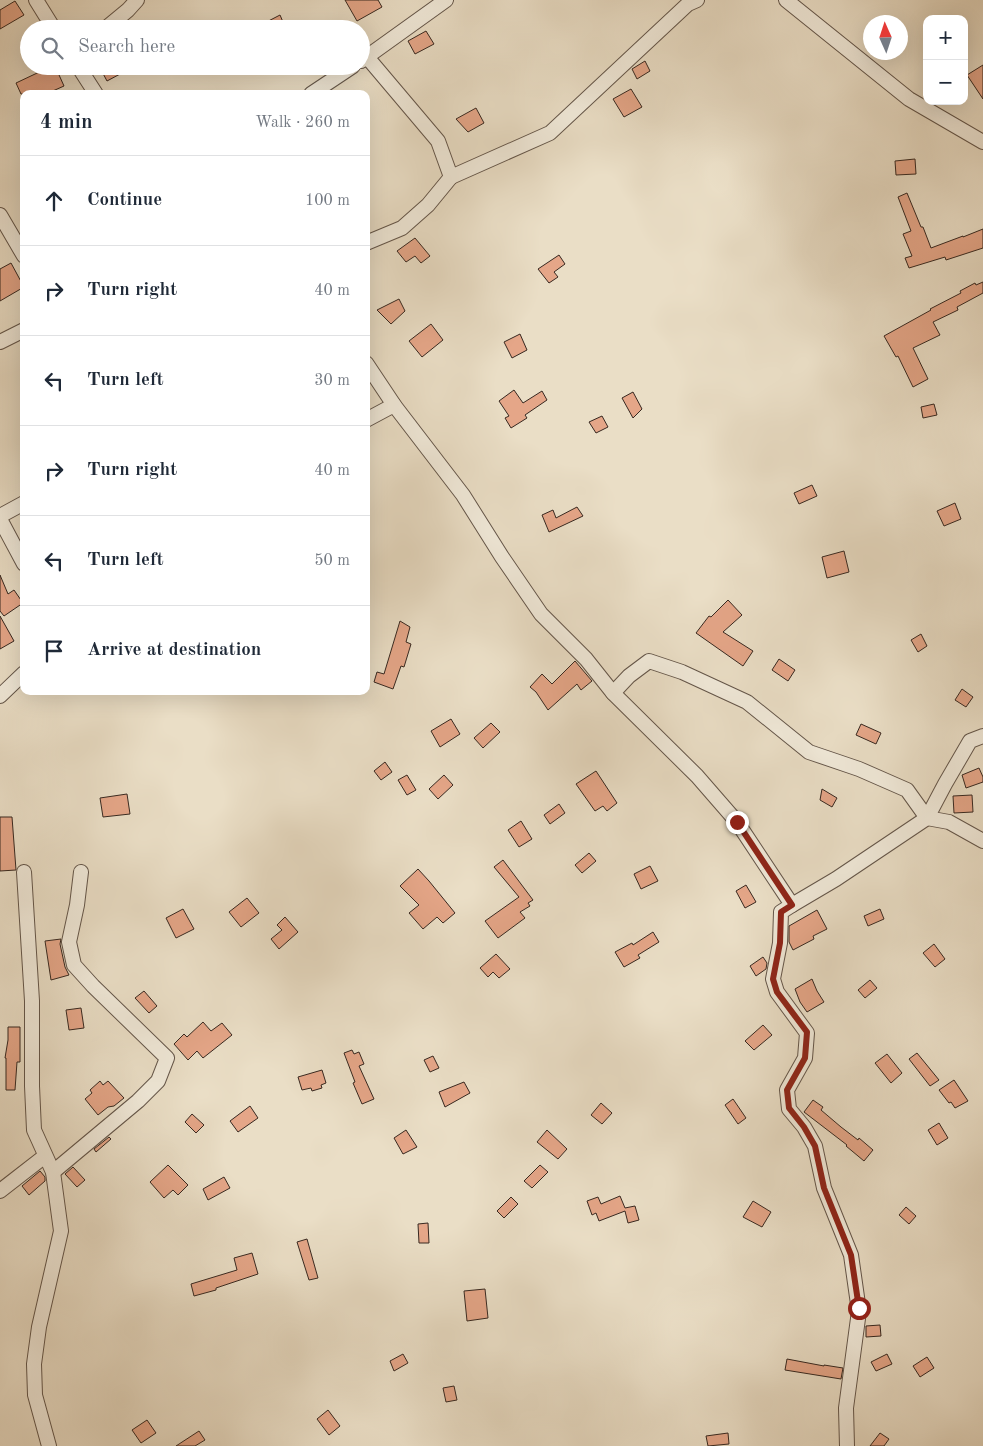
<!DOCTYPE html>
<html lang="en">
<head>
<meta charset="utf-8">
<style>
  :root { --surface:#fff; --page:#f2f2f3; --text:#1f2937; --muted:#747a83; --line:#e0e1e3 }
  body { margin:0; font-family:"Old Standard TT",serif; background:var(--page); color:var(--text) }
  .controls { position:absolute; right:15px; top:15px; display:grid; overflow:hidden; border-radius:10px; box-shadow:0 5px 20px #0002 }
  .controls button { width:45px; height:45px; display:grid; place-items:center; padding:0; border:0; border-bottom:1px solid var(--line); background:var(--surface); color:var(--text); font:25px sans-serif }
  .compass { position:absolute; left:863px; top:15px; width:45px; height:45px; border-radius:50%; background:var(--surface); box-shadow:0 5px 20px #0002; rotate:357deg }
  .stop { position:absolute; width:15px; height:15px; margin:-11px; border:4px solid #8f2418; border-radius:50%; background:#fff }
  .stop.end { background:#8f2418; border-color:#fff; box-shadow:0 1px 5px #0008 }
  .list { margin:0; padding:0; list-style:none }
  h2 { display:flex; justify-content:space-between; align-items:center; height:65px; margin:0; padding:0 20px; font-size:21px }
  h2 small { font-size:16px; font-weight:400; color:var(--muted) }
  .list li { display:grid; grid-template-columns:32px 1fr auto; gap:15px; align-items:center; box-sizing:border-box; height:90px; padding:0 20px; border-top:1px solid var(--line) }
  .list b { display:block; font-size:19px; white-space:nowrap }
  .list em { font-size:16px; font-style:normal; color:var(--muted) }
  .icon { flex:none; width:28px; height:28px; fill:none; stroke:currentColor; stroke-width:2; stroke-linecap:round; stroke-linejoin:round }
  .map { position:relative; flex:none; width:983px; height:1446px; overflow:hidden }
  .search { position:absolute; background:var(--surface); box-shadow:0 5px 20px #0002; left:20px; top:20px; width:350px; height:55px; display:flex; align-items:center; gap:12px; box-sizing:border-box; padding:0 18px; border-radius:28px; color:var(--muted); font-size:19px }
  .panel { position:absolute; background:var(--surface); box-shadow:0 5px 20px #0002; left:20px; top:90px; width:350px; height:605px; border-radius:10px }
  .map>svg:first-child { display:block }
</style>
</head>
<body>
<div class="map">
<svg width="983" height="1446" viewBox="0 0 983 1446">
  <rect width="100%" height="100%" fill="#eadec6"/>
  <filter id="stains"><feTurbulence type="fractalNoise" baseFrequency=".004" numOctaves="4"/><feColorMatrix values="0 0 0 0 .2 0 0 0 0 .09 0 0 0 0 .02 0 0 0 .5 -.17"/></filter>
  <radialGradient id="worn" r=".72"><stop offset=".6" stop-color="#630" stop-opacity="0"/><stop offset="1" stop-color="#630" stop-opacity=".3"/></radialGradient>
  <g fill="#e5a688" stroke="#372820">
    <polygon points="345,0 378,0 382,7 357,21"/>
    <polygon points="15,1 24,15 0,29 0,10"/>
    <polygon points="280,15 286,29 253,29"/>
    <polygon points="426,31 434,44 415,54 408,41"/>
    <polygon points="645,61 650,71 637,79 632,69"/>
    <polygon points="983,65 983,99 967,75"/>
    <polygon points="52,66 55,66 64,86 46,94 21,94 16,83"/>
    <polygon points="99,66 135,66 107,81"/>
    <polygon points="631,89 642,107 624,117 613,99"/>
    <polygon points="476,108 484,123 468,132 456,119"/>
    <polygon points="915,159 916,174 896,175 895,161"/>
    <polygon points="907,193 921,227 923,227 931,248 963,236 963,237 983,229 983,248 946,260 945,257 909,268 905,258 912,256 903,234 911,231 898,197"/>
    <polygon points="415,238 430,256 421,263 415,256 406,262 397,251"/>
    <polygon points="559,255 565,264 554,272 558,277 549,283 538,269"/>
    <polygon points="11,263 24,287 0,301 0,269"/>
    <polygon points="983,282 983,293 957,307 958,310 933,322 940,335 913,348 928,379 913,387 898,356 896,357 884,336 931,310 930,309 961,293 960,291 975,283 976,285"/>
    <polygon points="399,299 405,311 391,324 377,310"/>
    <polygon points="431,324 443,340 422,357 409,341"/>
    <polygon points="520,334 527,350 512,358 504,342"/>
    <polygon points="514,390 523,403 542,391 547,400 525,415 527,418 511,428 505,418 509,416 499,401"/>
    <polygon points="633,392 642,409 633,418 622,398"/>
    <polygon points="934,404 937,415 923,418 921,407"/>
    <polygon points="602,416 608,427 596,433 589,422"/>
    <polygon points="812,485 817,496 799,504 794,493"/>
    <polygon points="955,503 961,519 944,526 937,511"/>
    <polygon points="577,507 583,516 549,532 542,515 553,510 556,518"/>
    <polygon points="844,551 849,572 827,578 822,557"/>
    <polygon points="0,575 8,594 14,590 23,603 4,616 0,611"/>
    <polygon points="728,600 742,615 723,632 753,651 743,666 696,633 709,616 711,617"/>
    <polygon points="0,616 14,641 0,649"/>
    <polygon points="400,621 410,627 406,642 411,644 404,667 401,666 393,689 374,682 377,672 384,674"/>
    <polygon points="921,634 927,646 918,652 911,640"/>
    <polygon points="779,659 795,670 788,681 772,670"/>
    <polygon points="575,661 592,681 581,690 577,684 548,710 536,692 530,687 542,674 552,684"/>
    <polygon points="962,689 973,697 966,707 955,700"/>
    <polygon points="451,719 460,734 440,747 431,731"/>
    <polygon points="491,723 500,732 483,748 474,738"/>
    <polygon points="861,724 881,733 876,744 856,735"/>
    <polygon points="385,762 392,772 381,780 374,771"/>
    <polygon points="979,768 983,777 983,782 966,788 962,775"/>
    <polygon points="596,771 617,803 607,811 603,806 595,811 576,784"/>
    <polygon points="407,775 416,790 407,795 398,780"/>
    <polygon points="444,775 453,785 438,799 429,789"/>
    <polygon points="822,789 837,798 832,807 820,800"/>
    <polygon points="127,794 130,814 103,817 100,798"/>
    <polygon points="972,795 973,812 954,813 953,796"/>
    <polygon points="559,804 565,813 550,824 544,815"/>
    <polygon points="0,817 12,817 16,870 0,871"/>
    <polygon points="521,821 532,839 519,847 508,830"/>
    <polygon points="589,853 596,861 582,873 575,865"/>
    <polygon points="503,860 533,900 528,903 530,906 520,912 525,918 498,938 485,921 519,897 494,867"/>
    <polygon points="650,866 658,881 641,889 634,874"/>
    <polygon points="418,869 429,881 455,913 443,923 437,917 423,929 409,913 419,905 400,886"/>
    <polygon points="746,885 756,902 745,908 736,891"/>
    <polygon points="247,898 259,913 241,927 229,912"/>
    <polygon points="183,909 194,929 176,938 166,918"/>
    <polygon points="880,909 884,919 868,926 864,916"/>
    <polygon points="817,910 827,929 813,936 814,939 793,950 789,942 789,926"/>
    <polygon points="285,917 298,932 279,949 271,939 282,930 277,925"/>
    <polygon points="653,932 659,942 638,955 640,958 624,967 615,952 632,943 633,945"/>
    <polygon points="61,939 60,944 65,967 69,975 51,980 45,941"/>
    <polygon points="934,944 945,959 935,967 923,953"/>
    <polygon points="496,954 510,969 499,978 493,972 488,977 480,968"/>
    <polygon points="763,957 767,963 766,969 756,976 750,966"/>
    <polygon points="812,979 817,991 824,1002 807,1012 800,1002 795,989"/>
    <polygon points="870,980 877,988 865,998 858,990"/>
    <polygon points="144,991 157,1006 149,1013 135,998"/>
    <polygon points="81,1008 84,1028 69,1030 66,1010"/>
    <polygon points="203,1022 211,1031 222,1023 232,1035 203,1058 197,1051 188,1060 174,1044 184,1034 187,1037"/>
    <polygon points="763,1025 772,1035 754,1050 745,1041"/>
    <polygon points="8,1027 20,1027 20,1062 17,1062 15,1090 6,1090 6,1058 5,1058 8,1040"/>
    <polygon points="352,1050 354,1054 359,1052 364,1064 359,1066 374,1099 362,1104 353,1083 355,1082 344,1053"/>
    <polygon points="917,1053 939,1080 930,1086 909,1059"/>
    <polygon points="887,1054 902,1073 891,1083 875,1063"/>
    <polygon points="433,1056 439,1068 430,1072 424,1060"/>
    <polygon points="322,1070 326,1083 321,1085 322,1088 312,1091 311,1088 302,1090 298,1077"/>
    <polygon points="954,1080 968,1101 955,1108 951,1102 949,1103 939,1090"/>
    <polygon points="100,1081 103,1085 108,1081 124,1098 114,1106 108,1107 98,1115 85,1099 92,1093 90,1090"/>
    <polygon points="464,1082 470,1093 445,1107 439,1092"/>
    <polygon points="733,1099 746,1118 738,1124 725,1105"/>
    <polygon points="813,1100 823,1107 821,1110 841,1127 858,1140 859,1138 873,1150 864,1161 846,1146 847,1145 804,1112"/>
    <polygon points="601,1103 612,1113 602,1124 591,1115"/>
    <polygon points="250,1106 258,1118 238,1132 230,1121"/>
    <polygon points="192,1114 204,1125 196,1133 185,1122"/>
    <polygon points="939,1123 948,1138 937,1145 928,1130"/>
    <polygon points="406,1130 417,1147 403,1154 394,1138"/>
    <polygon points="547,1130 567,1149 558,1159 537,1142"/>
    <polygon points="109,1137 111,1139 96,1152 94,1149"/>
    <polygon points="168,1165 188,1185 178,1195 173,1190 164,1198 150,1182"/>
    <polygon points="540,1165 548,1172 532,1188 524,1181"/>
    <polygon points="73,1167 85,1180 77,1187 65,1174"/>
    <polygon points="40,1171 45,1177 45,1181 29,1195 22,1186"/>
    <polygon points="224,1177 230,1188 208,1200 203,1189"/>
    <polygon points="620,1196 625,1208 635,1206 639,1220 628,1223 625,1211 599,1221 596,1213 592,1215 587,1201 598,1197 601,1204"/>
    <polygon points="511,1197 518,1204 504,1218 497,1211"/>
    <polygon points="753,1201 771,1212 762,1227 743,1217"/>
    <polygon points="906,1207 916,1216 909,1224 899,1215"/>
    <polygon points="428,1223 429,1243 419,1243 418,1224"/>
    <polygon points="307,1239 318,1278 309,1280 297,1242"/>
    <polygon points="252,1253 258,1274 216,1288 216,1290 194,1296 191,1284 237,1270 234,1258"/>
    <polygon points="485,1289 488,1318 467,1321 464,1291"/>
    <polygon points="880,1325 881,1336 866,1337 866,1326"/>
    <polygon points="403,1354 408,1363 394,1371 390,1361"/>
    <polygon points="887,1354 892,1364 876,1371 871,1362"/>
    <polygon points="927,1357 934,1368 920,1377 913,1366"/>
    <polygon points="787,1359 824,1366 824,1365 843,1368 841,1379 785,1370"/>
    <polygon points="454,1386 457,1400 446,1402 443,1388"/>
    <polygon points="328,1410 340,1426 329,1435 317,1419"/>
    <polygon points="147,1420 156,1433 141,1443 132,1430"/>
    <polygon points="199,1431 205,1440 195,1446 176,1446"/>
    <polygon points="728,1433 729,1444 708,1446 706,1436"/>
    <polygon points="880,1433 889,1439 884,1446 870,1446"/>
  </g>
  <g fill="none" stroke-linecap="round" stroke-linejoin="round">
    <defs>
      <g id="minor">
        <polyline points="36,0 54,29"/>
        <polyline points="786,0 909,99 983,142"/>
        <polyline points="105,29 128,10 137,0"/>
        <polyline points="367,57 438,141 451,177 550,133 688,4 697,0"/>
        <polyline points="361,61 446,0"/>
        <polyline points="78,66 96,94"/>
        <polyline points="311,94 353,66"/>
        <polyline points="0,215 24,256"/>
        <polyline points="366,243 402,228 428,205 451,177"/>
        <polyline points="0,342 24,330"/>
        <polyline points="366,363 394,405 463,495 502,557 541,614 586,659 613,693 697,776 737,822 792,905 781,912 780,943 773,979 777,992 807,1033 805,1058 787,1090 789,1109 804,1127 815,1146 824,1188 851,1255 859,1311 846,1408 847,1446"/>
        <polyline points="366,420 394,405"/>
        <polyline points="0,516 24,503"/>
        <polyline points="0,519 24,564"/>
        <polyline points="613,693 629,676 649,661 682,672 747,702 809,752 859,769 907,790 927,818 949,822 983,841"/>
        <polyline points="0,696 24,673"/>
        <polyline points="24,872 32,1001 32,1086 34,1130 53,1172 61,1231 39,1327 34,1364 35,1395 49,1446"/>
        <polyline points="792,905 836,879 927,818 945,784 970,741 983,736"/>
        <polyline points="53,1172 138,1101 158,1081 167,1058 93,986 74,965 69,942 77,905 81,872"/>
        <polyline points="0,1191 45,1156"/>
      </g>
    </defs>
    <use href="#minor" stroke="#64564a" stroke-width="16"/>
    <use href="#minor" stroke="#f1eada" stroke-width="14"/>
  </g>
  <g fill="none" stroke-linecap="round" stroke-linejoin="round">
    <polyline stroke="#8f2418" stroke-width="6" points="737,822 792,905 781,912 780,943 773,979 777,992 807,1032 805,1058 787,1090 789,1108 804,1127 815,1146 824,1188 851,1255 859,1308"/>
  </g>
  <rect width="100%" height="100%" filter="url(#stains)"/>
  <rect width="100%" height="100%" fill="url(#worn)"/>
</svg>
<div class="controls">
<button>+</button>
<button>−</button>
</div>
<svg class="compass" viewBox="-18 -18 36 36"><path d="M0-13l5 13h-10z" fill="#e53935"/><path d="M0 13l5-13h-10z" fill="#747a83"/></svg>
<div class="stop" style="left:859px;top:1308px"></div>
<div class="stop end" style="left:737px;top:822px"></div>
<div class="search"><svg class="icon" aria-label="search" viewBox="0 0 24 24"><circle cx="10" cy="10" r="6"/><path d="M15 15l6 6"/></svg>Search here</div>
<section class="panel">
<h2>4 min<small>Walk · 260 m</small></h2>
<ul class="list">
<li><svg class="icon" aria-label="ahead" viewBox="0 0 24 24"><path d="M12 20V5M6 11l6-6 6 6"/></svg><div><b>Continue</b></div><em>100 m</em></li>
<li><svg class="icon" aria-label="right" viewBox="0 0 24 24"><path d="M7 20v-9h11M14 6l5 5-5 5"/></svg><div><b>Turn right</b></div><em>40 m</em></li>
<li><svg class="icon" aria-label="left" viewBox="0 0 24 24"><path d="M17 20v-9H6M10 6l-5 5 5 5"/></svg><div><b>Turn left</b></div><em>30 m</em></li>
<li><svg class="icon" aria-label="right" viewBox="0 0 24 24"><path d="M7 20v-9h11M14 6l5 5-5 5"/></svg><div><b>Turn right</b></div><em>40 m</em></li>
<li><svg class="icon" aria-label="left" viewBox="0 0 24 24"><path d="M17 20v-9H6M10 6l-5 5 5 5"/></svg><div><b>Turn left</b></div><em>50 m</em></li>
<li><svg class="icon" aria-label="arrive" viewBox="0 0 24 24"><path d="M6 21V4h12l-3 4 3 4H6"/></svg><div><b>Arrive at destination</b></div></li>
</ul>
</section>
</div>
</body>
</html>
